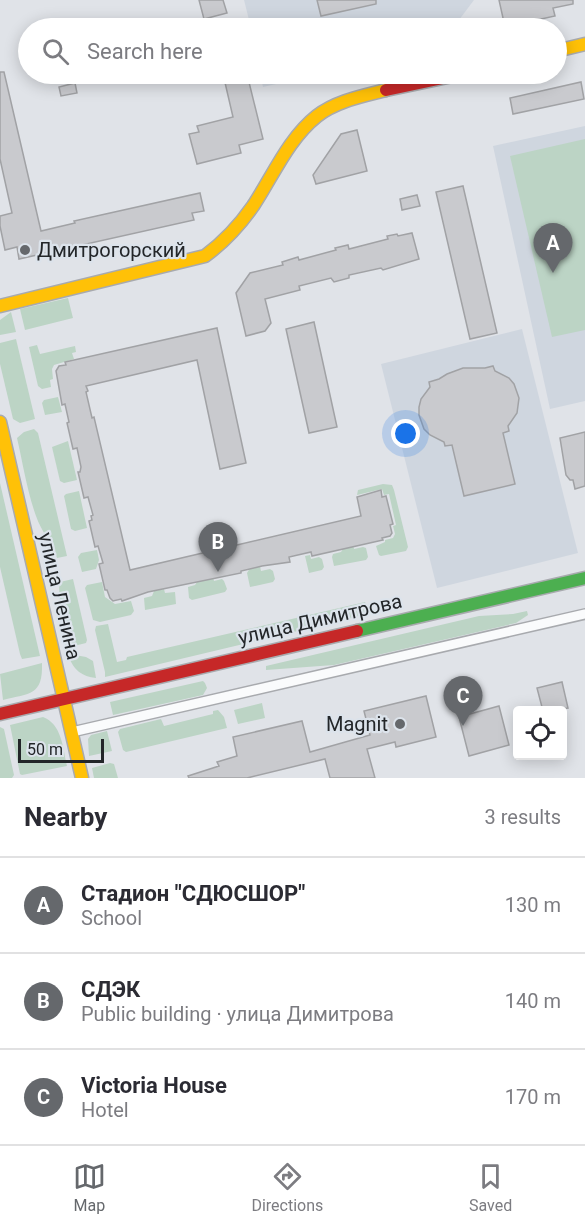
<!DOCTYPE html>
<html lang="en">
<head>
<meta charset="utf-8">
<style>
  :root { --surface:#fff; --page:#f2f2f3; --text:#2b2b33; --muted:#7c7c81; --line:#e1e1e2; --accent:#65686c }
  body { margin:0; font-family:Roboto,sans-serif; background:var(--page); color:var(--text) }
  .controls { position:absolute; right:18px; bottom:18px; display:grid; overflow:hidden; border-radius:6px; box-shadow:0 3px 15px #0003 }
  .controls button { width:54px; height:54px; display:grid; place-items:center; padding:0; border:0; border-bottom:2px solid var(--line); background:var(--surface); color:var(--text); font:30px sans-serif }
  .scale { position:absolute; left:18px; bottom:15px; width:86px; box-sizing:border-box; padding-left:6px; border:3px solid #232629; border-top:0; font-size:16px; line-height:21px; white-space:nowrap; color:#232629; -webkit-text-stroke:4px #dce3eb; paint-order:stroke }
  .you { position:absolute; left:406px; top:434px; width:21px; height:21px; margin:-15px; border:4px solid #fff; border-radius:50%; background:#1a73e8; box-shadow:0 0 0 9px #1a73e833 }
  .badge { display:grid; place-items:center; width:39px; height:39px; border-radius:50%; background:var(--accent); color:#fff; font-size:20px; font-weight:700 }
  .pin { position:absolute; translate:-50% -50px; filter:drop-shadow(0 2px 3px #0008) }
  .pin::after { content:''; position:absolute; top:32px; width:21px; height:18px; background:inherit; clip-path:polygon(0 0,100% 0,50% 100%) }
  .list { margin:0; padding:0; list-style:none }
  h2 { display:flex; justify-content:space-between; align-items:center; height:78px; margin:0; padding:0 24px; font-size:26px }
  h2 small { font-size:20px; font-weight:400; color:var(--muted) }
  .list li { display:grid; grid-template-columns:39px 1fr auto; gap:18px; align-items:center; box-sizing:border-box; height:96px; padding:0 24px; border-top:2px solid var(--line) }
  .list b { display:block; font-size:22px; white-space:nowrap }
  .list p { margin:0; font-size:20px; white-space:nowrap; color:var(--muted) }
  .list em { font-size:20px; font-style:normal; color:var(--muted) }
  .icon { flex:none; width:33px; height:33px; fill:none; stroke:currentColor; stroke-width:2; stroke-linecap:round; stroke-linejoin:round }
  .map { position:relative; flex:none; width:585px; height:778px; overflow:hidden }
  .search { position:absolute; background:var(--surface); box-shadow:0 3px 15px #0003; left:18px; right:18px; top:18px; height:66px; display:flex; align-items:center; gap:15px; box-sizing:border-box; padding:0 21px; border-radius:33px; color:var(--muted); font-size:22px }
  .sheet { height:366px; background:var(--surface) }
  nav { display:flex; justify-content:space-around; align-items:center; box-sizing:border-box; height:84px; border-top:2px solid var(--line); background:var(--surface); font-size:16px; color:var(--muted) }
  nav a { display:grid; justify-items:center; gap:3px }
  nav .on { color:var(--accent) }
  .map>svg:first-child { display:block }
</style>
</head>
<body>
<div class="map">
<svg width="585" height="778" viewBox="0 0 585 778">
  <rect width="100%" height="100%" fill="#e0e3e8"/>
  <g fill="#cfd6df">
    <polygon points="244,0 474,0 453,28 251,28"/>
    <polygon points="260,74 320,74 263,87"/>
    <polygon points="585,126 585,401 550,409 493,146"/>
    <polygon points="522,329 578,553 437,588 381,364"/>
  </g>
  <g fill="#bcd4c5">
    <polygon points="585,139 585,330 552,337 510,156"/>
    <polygon points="68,298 73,318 25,330 20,309"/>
    <polygon points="11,312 16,332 0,335 0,320"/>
    <polygon points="16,339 35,419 20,423 13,419 0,364 0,343"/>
    <polygon points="37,345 40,354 75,346 76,352 72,353 74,359 54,365 52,369 53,379 50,380 51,387 42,389 38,386 29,347"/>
    <polygon points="58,397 62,412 45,415 42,403 44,400"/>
    <path d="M34,429L38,433L67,556L57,558C52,543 41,531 36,516C27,491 23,464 17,438L24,432Z"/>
    <polygon points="68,441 77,480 64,483 60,481 52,447"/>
    <polygon points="0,483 40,656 22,659 20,654 0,567"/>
    <polygon points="383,484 392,485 394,490 408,547 406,551 381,556 379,555 376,546 385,542 385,540 393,538 395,534 393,526 396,525 389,494 384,495 382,489 357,495 358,490"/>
    <polygon points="79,491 87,528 75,531 71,529 64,496 66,494"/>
    <polygon points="353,544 354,549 363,547 366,548 368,557 366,560 334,566 332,557 333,554 341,552 345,546"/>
    <polygon points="97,550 99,560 96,569 82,572 78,557 81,553"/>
    <polygon points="310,555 311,559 319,557 322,559 324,567 322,570 309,573 305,556"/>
    <polygon points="260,566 261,571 270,569 273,571 275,579 273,582 250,587 247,573 250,568"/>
    <polygon points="213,577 214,581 222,579 224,581 227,589 225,592 192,600 189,598 188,587 195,585 199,579"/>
    <polygon points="73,579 87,640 86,643 66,648 61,627 59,585 60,582"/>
    <polygon points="102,582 105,597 115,604 131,601 134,611 131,615 100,622 93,620 85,588 87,585"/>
    <polygon points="164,589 165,593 175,592 176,604 145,610 144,598 152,596 154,591"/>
    <polygon points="365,602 369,612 356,617 105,677 105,672 95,630 96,626 108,624 117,662 126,660 127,657"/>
    <polygon points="527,611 528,615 516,623 334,665 266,670 266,666 479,616 513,614"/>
    <path d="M75,655L86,657L93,661L96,678C82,677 73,669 69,657Z"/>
    <path d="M42,663C43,696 30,693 3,700L0,674Z"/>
    <polygon points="203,681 205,683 207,688 203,695 113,715 110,702"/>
    <polygon points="262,703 265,718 238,724 234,710"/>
    <polygon points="218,710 224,717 227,728 126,752 123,750 118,732 120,729 161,719 164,726 213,714 213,711"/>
    <path d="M43,717C62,724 63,749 67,766L22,775L20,774L10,725Z"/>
    <polygon points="0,727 4,729 14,775 12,778 0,778"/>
    <polygon points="107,731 112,751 89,756 88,739 91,735"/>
    <polygon points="110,763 114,764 118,778 94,778 92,768"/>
  </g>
  <g fill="#c9cace" stroke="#a1a2a5" stroke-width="1.5">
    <polygon points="199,0 223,0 227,13 204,19"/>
    <polygon points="317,0 376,0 376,4 321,16"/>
    <polygon points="499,0 573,0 573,4 553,8 555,16 505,27"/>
    <polygon points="0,72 4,72 41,231 75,223 74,221 200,193 204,211 192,213 194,220 19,259 17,247 5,250 0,226 0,216 12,213 0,159"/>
    <polygon points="223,74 247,74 263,139 239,145 241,153 197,164 189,134 199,132 197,126 233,117"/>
    <polygon points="581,82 584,99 513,114 510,98"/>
    <polygon points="75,83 77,93 61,96 59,87"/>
    <polygon points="357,130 367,171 316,184 313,175 341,134"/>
    <polygon points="463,186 497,333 470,339 436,192"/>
    <polygon points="417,195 420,206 402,210 400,199"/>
    <polygon points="412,233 419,259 383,270 381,268 349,275 349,278 334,282 331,278 299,286 300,290 265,299 271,323 265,331 246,336 236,293 250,273 283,265 282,262 298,257 299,260 336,250 335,248 348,245 349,249 388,239 387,236 397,234 398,236"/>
    <polygon points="314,322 337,427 309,433 286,329"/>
    <polygon points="217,328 246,463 220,469 197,360 86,386 88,391 86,392 92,418 94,417 130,570 361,516 357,497 381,490 382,497 386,496 393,524 390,525 392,533 390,536 382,538 383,540 312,556 311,552 289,557 290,562 262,566 241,571 241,573 148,592 122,601 121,599 113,601 110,598 107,590 105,590 99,564 103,563 98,546 95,547 89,521 92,520 91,516 93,515 88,497 84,498 78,472 80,472 81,467 77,448 73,449 67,423 69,422 65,404 62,405 56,371 59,366 66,365 65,362"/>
    <polygon points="493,366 495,371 509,378 514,384 519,398 517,413 508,426 509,431 503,433 515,484 464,496 452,445 445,446 444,442 430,435 424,429 419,415 419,407 421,399 430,387 429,382 439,379 447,374 463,368 485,368"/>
    <polygon points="585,432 585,486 575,489 573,480 570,480 566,475 560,438"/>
    <polygon points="562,682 568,708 543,711 537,688"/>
    <polygon points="426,696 436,737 396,747 395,742 367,749 375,778 330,778 325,759 247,778 189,778 188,776 219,766 217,762 237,756 233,737 302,721 310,752 370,735 364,711"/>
    <polygon points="499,706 509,745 469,756 459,717"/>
  </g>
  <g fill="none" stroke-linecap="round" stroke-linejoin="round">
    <defs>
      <polyline id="street" points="72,732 585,614"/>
      <polyline id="fast" points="357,631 585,578"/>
      <g id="slow">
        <polyline points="556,51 585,44"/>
        <path d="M0,306L205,256C224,242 239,226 253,206C273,176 288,139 317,116C336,101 363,96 386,90"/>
        <polyline points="0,422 82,778"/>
      </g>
      <g id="jam">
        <polyline points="386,90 462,74"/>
        <polyline points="0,714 357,631"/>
      </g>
    </defs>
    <use href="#street" stroke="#a8aaae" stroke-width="12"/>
    <use href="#fast" stroke="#a8aaae" stroke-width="15"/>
    <use href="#slow" stroke="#a8aaae" stroke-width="15"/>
    <use href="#jam" stroke="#a8aaae" stroke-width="15"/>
    <use href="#street" stroke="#fafbfc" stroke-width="9"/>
    <use href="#fast" stroke="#4caf50" stroke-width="12"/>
    <use href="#slow" stroke="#ffc107" stroke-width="12"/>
    <use href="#jam" stroke="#c62828" stroke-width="12"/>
  </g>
  <g fill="#65686c" stroke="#dce3eb" stroke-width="2">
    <circle cx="25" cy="250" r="6"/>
    <circle cx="400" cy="724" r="6"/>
  </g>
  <g text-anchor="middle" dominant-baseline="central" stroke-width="4.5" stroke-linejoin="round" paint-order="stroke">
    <g font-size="20" fill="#232629" stroke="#dce3eb" text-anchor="start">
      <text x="37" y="250">Дмитрогорский</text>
      <text x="388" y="724" text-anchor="end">Magnit</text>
    </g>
    <g font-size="20" fill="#232629" stroke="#dce3eb">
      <text transform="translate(60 596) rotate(77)">улица Ленина</text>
      <text transform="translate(320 619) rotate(-13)">улица Димитрова</text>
    </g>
  </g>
</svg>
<div class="controls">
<button><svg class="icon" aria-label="locate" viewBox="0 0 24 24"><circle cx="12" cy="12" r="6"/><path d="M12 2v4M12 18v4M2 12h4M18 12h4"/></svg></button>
</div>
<div class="scale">50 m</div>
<div class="you"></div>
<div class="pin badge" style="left:553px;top:273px">A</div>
<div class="pin badge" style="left:218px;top:572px">B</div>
<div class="pin badge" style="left:463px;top:726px">C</div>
<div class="search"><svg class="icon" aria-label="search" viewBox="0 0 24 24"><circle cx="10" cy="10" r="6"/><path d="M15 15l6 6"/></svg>Search here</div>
</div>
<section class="sheet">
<h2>Nearby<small>3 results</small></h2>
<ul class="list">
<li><span class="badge">A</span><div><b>Стадион &quot;СДЮСШОР&quot;</b><p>School</p></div><em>130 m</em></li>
<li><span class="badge">B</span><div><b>СДЭК</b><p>Public building · улица Димитрова</p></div><em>140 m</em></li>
<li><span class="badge">C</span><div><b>Victoria House</b><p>Hotel</p></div><em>170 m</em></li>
</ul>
</section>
<nav>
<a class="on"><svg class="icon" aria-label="map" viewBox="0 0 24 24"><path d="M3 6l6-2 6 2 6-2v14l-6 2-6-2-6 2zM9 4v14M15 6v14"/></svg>Map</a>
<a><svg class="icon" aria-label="directions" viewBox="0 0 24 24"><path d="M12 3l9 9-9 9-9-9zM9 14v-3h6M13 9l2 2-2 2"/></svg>Directions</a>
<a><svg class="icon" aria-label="saved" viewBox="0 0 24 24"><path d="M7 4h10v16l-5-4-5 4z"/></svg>Saved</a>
</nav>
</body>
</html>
